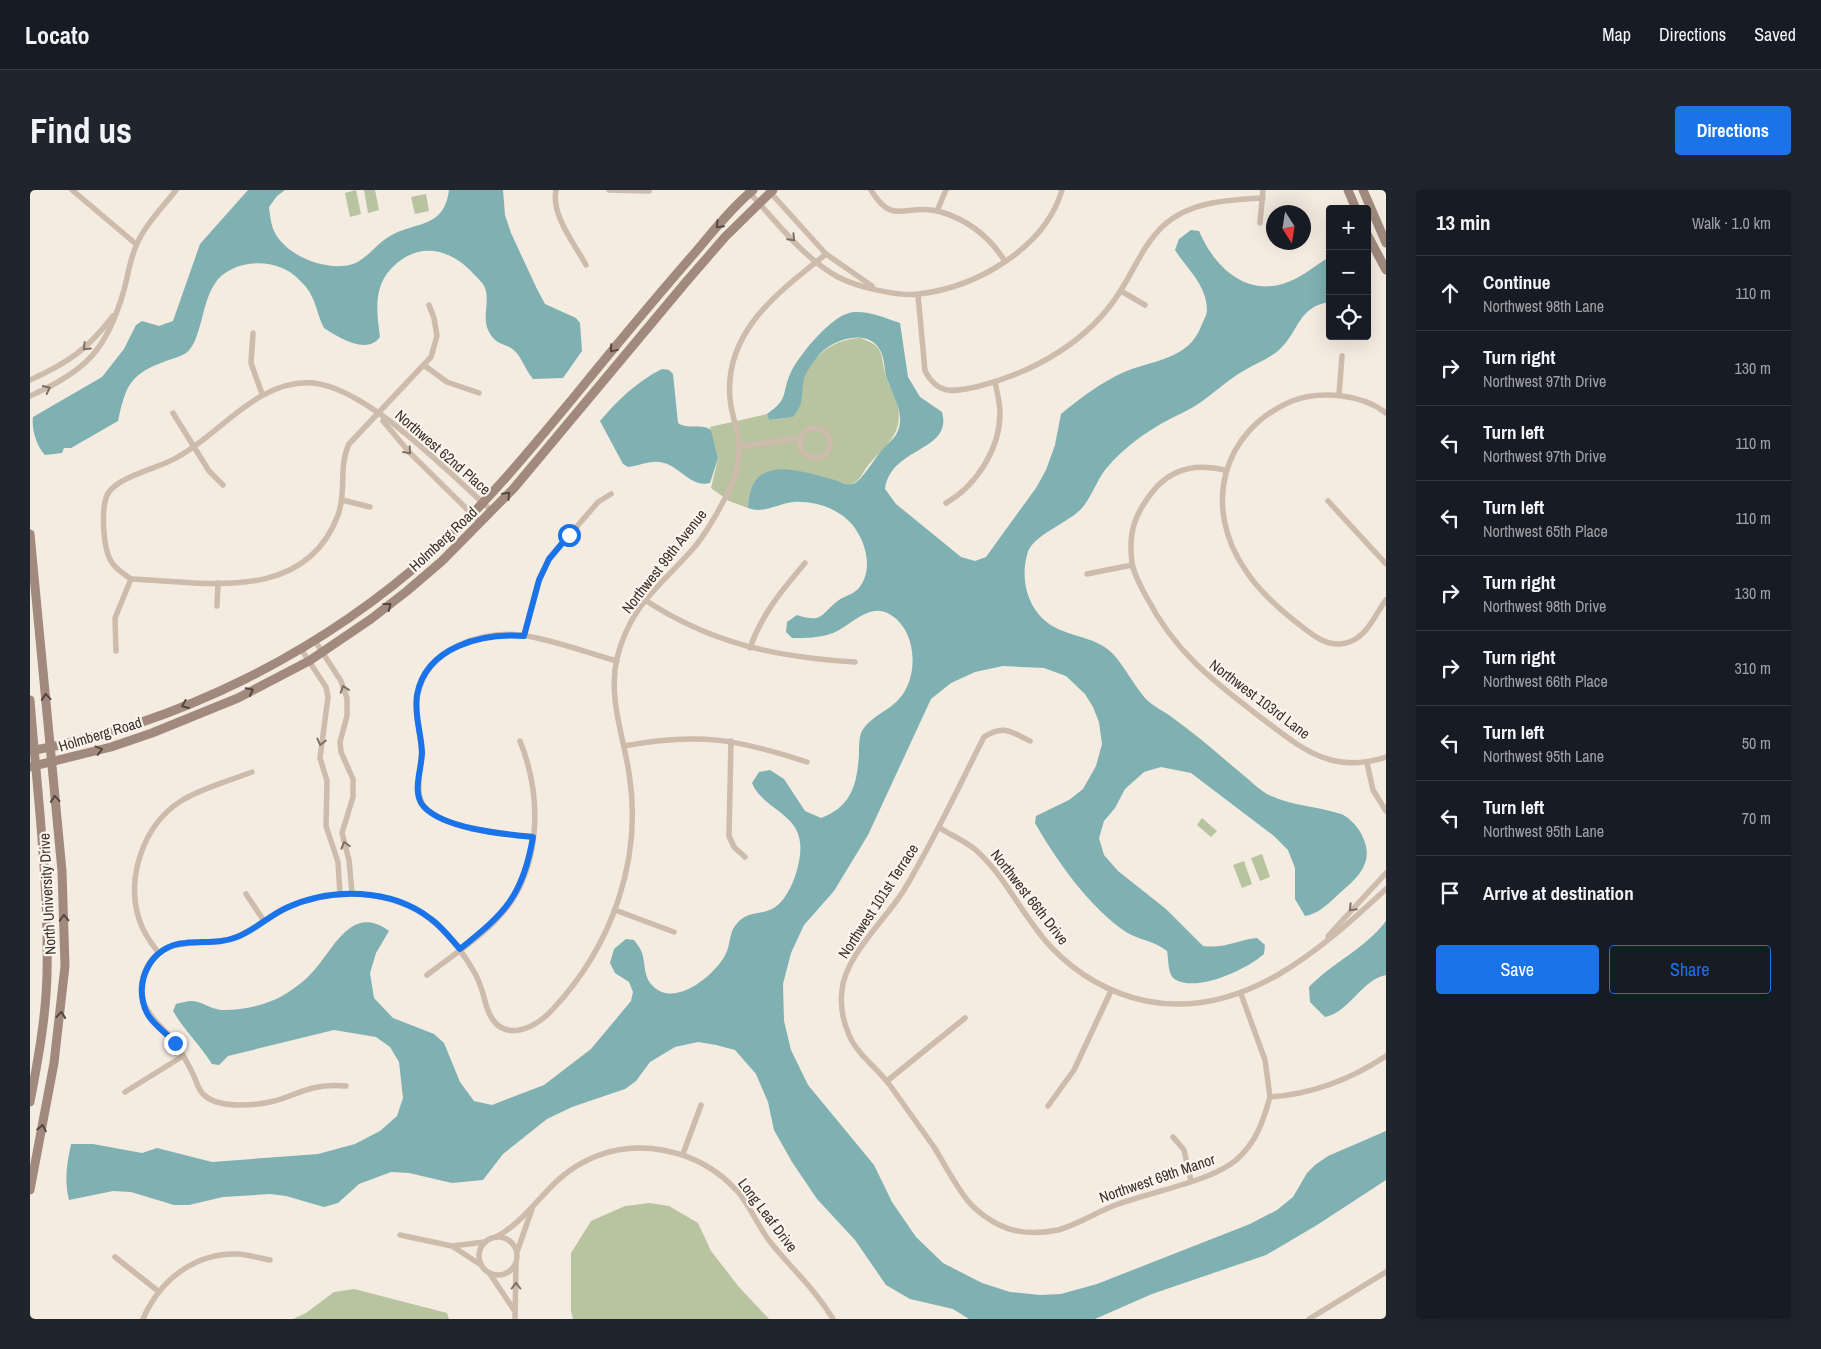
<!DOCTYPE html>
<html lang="en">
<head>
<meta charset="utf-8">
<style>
  :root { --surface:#171b24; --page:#20242c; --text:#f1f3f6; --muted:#9ea1a6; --line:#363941; --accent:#1a73e8 }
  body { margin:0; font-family:"Archivo Narrow",sans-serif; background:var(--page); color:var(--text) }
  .controls { position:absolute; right:15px; top:15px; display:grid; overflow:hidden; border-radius:5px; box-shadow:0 5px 20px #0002 }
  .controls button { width:45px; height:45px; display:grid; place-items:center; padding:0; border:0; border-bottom:1px solid var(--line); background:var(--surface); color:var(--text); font:25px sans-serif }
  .compass { position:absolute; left:1236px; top:15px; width:45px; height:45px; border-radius:50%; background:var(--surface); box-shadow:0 5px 20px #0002; rotate:168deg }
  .stop { position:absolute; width:15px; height:15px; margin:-11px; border:4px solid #1a73e8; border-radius:50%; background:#fff }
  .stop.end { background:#1a73e8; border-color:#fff; box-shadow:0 1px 5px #0008 }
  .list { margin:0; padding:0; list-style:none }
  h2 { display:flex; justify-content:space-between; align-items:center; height:65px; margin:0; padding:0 20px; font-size:21px }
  h2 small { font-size:16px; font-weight:400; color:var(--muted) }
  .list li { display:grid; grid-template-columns:32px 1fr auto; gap:15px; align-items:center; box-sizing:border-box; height:75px; padding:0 20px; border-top:1px solid var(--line) }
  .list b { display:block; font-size:19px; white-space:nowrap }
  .list p { margin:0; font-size:16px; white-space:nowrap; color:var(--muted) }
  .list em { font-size:16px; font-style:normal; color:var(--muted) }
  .actions { display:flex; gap:10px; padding:15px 20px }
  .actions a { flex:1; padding:11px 0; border:1px solid var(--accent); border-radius:5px; text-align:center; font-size:18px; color:var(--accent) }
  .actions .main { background:var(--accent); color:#fff }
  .icon { flex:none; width:28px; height:28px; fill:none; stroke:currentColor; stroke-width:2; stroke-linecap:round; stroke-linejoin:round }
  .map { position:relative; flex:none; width:1356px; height:1129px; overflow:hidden; border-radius:5px }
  header { display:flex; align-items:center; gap:30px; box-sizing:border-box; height:70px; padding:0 25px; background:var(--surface); border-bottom:1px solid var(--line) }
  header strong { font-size:24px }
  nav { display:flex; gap:28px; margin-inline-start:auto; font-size:18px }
  .intro { display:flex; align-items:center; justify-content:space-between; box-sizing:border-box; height:120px; padding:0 30px }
  h1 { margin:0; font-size:35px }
  .button { padding:12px 22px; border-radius:5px; background:var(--accent); color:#fff; font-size:18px; font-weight:700 }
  main { display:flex; gap:30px; padding:0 30px }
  aside { flex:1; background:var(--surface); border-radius:5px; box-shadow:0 5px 20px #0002 }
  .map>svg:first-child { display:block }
</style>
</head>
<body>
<header>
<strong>Locato</strong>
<nav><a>Map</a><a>Directions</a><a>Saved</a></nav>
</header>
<div class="intro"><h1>Find us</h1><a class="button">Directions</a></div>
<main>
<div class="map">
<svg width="1356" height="1129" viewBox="0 0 1356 1129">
  <rect width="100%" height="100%" fill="#f4ebe1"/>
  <g fill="#b8c4a0">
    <polygon points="326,0 331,24 320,27 315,3"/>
    <polygon points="334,0 345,0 349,20 338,23"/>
    <polygon points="396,4 399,21 385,24 381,7"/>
    <path d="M830,148C858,157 849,167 857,189C859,197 864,203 866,210C876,241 858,253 840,273C832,282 832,290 820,295C805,290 790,286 774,283C742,277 719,278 718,318L699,311L681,298L688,268L680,237L737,224L739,230L763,227C777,209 768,203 775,186C784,163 806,149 830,148Z"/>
    <polygon points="1172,628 1187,641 1181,647 1167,635"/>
    <polygon points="1232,664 1240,687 1230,691 1221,668"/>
    <polygon points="1214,671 1222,694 1212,698 1203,675"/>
    <polygon points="620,1013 639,1016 668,1033 681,1061 709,1097 739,1129 543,1129 541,1120 541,1063 561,1031 595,1016"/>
    <polygon points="324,1099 417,1123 419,1129 263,1129 276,1123 304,1102"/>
  </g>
  <g fill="#7fb0b2">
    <path d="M218,0H255L247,6L239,17C240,25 241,36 245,43C258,67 298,82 323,74C337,69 347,53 360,46C386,31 414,39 419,0H473L475,25L481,43L506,97L515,114L546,128L550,133L552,161L533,188L503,189C495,180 491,164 481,158C470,152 465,154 458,140C452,127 460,111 455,98C453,92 445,86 441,81C419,59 391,53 367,73C343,93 346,118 350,147C337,165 309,148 294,138C287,125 286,109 276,97C270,90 261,81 252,78C230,68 196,74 184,95C173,111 171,146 160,159C155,166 144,168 136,171C100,184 96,195 88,231L41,258H34L32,263L15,265C7,257 1,238 3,227L72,187L94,159L106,135L112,131L129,136L143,131L170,54Z"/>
    <path d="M1161,40L1169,41C1186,81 1222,112 1267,88C1279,82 1288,73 1300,67V112C1268,116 1269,142 1249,160C1239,169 1226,173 1215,180C1193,192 1176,212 1154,222C1124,236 1096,254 1075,280C1066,292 1062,306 1052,318C1039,333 1001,345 997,365C991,388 996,412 1013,429C1033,448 1064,444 1083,464C1095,477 1103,494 1115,508C1122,516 1134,521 1143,528C1167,545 1189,565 1212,584C1221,591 1229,600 1239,605C1262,616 1287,616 1311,624C1317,626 1325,634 1329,640C1346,668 1333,683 1311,702C1300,712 1289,724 1275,726L1265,709V678L1258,660L1244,646L1161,583L1131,577L1114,582L1095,599L1085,618L1074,631L1069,648L1074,665L1088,681L1136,719L1173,756C1195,759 1207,750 1227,748L1235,755L1234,764C1217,779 1169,802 1146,790C1137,785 1139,770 1137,761C1125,751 1109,750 1096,742C1060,718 1026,670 1005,633L1006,626L1039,610L1053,599L1066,576L1072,554L1069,532L1063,517L1055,504L1036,486L1014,478L973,476L945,482L921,493L901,509L838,645L804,701L774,735L761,763L753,794L754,831L761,860L778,895L844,975L862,1012L886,1047L913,1073L952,1093L980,1102L1010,1105L1031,1104L1067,1094L1220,1034L1247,1020L1263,1007L1277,983L1285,975L1298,966L1356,941V990L1287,1035L1236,1065L1122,1104L1065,1129H939L923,1119L880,1109L856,1095L825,1050L787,1009L762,972L744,940L738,912L726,884L705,860L686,855L668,852L645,857L620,872L606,891L595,899L542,917L517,929L473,964L453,990L422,993L379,983L361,982L329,994L308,1013L294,1017L256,1006L240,1004L193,1007L159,1015H144L101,1002L83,1001L39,1010C34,990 37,973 41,954H63L112,963L127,958L182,972L288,964L325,954L350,941L367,926L373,908L369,872L360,857L346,847L304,840L198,866L189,875L182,874C170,855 154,840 143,821L146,814C151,813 157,811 161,811C171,811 181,819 191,820C213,821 242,814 260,801C269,795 279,787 286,778C305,756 323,714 359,741L346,763L340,783L344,808L363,828L404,844L414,853L430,892L444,911L462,915L514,895L561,859L601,811L603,802L599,792L585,783L580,773L584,759L596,749L604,750C607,754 611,759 612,763C616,776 613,788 625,798C648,817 689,782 697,761C700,753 700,742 705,736C717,720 727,726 742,719C760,711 773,671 770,652C767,623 732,618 722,593L729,582L740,580L754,589L775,621L791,628C821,617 827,595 829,565C829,558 829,549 831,543C839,527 857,522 868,510C889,489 888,442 861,425C840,411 821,436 803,443C789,448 776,448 762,448L756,442L757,432L767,425C794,434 791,423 809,410C815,406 824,404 829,398C847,376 832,337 810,324C797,315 779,311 763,312C747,314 733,324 718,318C719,264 765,279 801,289C808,290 816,296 823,294C832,291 844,269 852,260C856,255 864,249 867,243C876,225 863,206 857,189C854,181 855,168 850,160C837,137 801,150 788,166C783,172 776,182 774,189C770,207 776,211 763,227L739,230L737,224C760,208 751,203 761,182C770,164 803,123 824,122C839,121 856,128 870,133L878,187L890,207L912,222C923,262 861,256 855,299L866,314L931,367L945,371L956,367L1006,298L1016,280L1025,255L1031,224C1048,210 1065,197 1084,187C1116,169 1158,174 1172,134C1174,130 1177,124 1177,120C1177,95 1157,79 1145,60L1149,49Z"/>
    <path d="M632,179L639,180L643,184L648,233C658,240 671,233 681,240L688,268L680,293C662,298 650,277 634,273C621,269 610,276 598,277L593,274L570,231C588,210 606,192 632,179Z"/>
    <path d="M1356,731V785C1331,790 1320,822 1295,827L1280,812L1279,797C1303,772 1335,759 1356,731Z"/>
  </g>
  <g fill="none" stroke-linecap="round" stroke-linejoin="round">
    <g stroke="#cdbbac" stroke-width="5.5">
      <polyline points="42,0 106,54"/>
      <path d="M526,0C521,25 544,53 556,75"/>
      <polyline points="579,0 619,1"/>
      <path d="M841,0C863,37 876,13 908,21C936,29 959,46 974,70"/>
      <path d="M718,1C745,30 773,68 808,87C827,97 869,107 889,104C947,97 1015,58 1032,0"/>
      <polyline points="739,1 796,64 842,96"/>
      <polyline points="907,21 916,0"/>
      <polyline points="1230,33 1233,0"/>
      <polyline points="1091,101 1115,115"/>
      <path d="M888,105L895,181C908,205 922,202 946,197C1003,183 1060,151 1091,100C1105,78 1114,54 1133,36C1160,11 1199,10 1233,8"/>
      <polyline points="223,143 221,173 232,204"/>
      <polyline points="395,176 417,192 449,203"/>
      <path d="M0,190C38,173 58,159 83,126"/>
      <polyline points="1309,205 1312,166"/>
      <path d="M0,206C56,181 77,160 94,100C98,85 100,70 106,56C114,36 133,17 146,0"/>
      <polyline points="143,223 179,281 193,295"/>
      <path d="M1356,223C1332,204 1290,200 1262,211C1191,241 1172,318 1216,381C1229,401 1247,417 1266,432C1280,443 1296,458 1316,453C1337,448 1344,426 1356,410"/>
      <polyline points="353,231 379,262 451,333"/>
      <circle cx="785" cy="253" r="15"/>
      <polyline points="709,257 770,248"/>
      <path d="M1195,280C1169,274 1143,277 1124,300C1105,323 1098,342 1102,373C1104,385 1111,397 1117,408C1145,462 1183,491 1230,527C1252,543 1274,563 1301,570C1320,575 1337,573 1356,567"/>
      <polyline points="312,310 340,317"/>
      <polyline points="1298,311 1356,374"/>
      <path d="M916,313C946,296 970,259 970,223C970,213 967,202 965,192"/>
      <polyline points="1057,384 1102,375"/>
      <path d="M101,389C94,384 85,379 81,371C73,358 70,314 79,302C90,286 129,278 146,268C191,244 227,189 283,193C338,198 420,284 462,321"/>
      <path d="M101,389C175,392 275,414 308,325C317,301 308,277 319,254L401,167L407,146L404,128L399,115"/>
      <path d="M615,410C682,454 746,467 825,472"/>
      <polyline points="187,416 188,393"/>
      <polyline points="494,446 509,390 519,369 568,312 581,304"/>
      <polyline points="285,451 311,491 317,508 317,526 310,552 311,562 323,589 323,607 312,643 319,670 322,703"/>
      <path d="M720,458C731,425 753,399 775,373"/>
      <polyline points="271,459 296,497 298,507 290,568 297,591 296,636 308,672 310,704"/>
      <polyline points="86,461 85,428 101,389"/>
      <polyline points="701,551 699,646 704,657 715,667"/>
      <path d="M1000,551C981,542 974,534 954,547C928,598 904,650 874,700C856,729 815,766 812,800C810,815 813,831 819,845C827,864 846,877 859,894C874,915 889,936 904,957C915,975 925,995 938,1011C949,1024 967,1036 983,1040C999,1044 1013,1043 1028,1040C1047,1035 1065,1023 1083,1016C1118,1002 1178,993 1206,970C1226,953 1233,932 1240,907C1283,904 1320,890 1356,866"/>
      <path d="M594,556C667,542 707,549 777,572"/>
      <polyline points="1337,573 1343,600 1356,621"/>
      <path d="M910,638C922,646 938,652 948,662C978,690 994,729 1022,758C1048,785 1079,803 1116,811C1213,830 1290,760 1356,699"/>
      <path d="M503,647C473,644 416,640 395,617C382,604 394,571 391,551C388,536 384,518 388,503C399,458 450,441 491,445C521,449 558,463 587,471"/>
      <polyline points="216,704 234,731"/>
      <polyline points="585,720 644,742"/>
      <polyline points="1298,746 1356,683"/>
      <path d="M128,762C120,752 113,742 109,729C96,688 113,635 151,611C172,598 199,591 222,582"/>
      <path d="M397,785C420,767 446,751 466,730C512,684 513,608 490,551"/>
      <polyline points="1211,804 1235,870 1240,907"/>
      <polyline points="857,891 935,828"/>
      <path d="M316,896C304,895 295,895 283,898C270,901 257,908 244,911C225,916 187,919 173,904C167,898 166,889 162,882C155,868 146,851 135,841C115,822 103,803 118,775C135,745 172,757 201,749C219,743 234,730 251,721C293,699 345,698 387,720C411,734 429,756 443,780C451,792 453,805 457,818C470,855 504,840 523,819C582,756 613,669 599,583C593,544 578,508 587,468C600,416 628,398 661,361C674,347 684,329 693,312C702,296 710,276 709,257C709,241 701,225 700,208C694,141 750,101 796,64"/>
      <polyline points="95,902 153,866"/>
      <polyline points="1018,916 1044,880 1081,801"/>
      <polyline points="1143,947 1154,960 1161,991"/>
      <polyline points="653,964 671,915"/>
      <polyline points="370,1045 422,1056 455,1052"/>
      <path d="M466,1047C500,1029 517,991 552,973C603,945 669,958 708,1002C721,1017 728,1037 741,1053C762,1079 785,1099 803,1129"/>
      <circle cx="468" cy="1066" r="19"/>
      <polyline points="422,1056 451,1075"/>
      <polyline points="487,1062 502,1019"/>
      <polyline points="85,1067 128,1101"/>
      <polyline points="460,1084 484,1120"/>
      <path d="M113,1129C130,1090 165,1062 209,1064C219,1065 230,1068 240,1070"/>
      <polyline points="485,1129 486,1074"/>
      <polyline points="1279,1129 1356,1082"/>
    </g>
    <g stroke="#a18a7d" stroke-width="9">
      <polyline points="1318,0 1326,19"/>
      <polyline points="1333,0 1356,53"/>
      <polyline points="1337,44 1356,80"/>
      <polyline points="0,344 32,681 35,776 24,873 0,1000"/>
      <path d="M0,510C7,601 19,692 17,784C16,827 8,870 0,912"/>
      <path d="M0,561C149,534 292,462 405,360C456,314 500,260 544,207C583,159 622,112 662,66C681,44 700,19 723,0"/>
      <polyline points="0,577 81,557 122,543 208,508 279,471 341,429 377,401 412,371 484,298 656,92 695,47 743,0"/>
    </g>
  </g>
  <defs><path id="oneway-chevron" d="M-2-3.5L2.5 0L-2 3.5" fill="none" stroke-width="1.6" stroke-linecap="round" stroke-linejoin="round" transform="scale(1.25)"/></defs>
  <g stroke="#544640">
    <use href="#oneway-chevron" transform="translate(689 35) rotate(133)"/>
    <use href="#oneway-chevron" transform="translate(583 159) rotate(130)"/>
    <use href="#oneway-chevron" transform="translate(477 305) rotate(-47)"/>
    <use href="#oneway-chevron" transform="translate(358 416) rotate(-38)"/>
    <use href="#oneway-chevron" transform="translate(220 501) rotate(-28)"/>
    <use href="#oneway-chevron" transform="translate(16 507) rotate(-95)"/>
    <use href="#oneway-chevron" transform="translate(155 515) rotate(157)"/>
    <use href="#oneway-chevron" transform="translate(69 560) rotate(-15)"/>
    <use href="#oneway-chevron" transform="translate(25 609) rotate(-95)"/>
    <use href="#oneway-chevron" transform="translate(34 728) rotate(-92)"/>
    <use href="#oneway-chevron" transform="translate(31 825) rotate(-85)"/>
    <use href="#oneway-chevron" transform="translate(12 938) rotate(-79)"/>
  </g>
  <g stroke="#7d6f65">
    <use href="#oneway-chevron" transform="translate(762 48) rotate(46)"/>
    <use href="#oneway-chevron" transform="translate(56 157) rotate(136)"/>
    <use href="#oneway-chevron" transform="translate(17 199) rotate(-25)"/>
    <use href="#oneway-chevron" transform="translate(378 261) rotate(49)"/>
    <use href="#oneway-chevron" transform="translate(314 499) rotate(-109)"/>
    <use href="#oneway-chevron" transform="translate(291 552) rotate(103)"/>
    <use href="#oneway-chevron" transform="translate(315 655) rotate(-106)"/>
    <use href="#oneway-chevron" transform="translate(1322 718) rotate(134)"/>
    <use href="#oneway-chevron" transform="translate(486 1096) rotate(-90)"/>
  </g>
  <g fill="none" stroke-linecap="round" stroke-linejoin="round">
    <path stroke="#1a73e8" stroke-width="6" d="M145,853C137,843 123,835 117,823C102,793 121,755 155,753C173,751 190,754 207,747C225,740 239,726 256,718C301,697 361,698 401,729C412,737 421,749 430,759C475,723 493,706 503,647C474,644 415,639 394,617C381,603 392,579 392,562C391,542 384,524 387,505C396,456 453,443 494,446L509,390L519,369L539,345"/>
  </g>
  <g text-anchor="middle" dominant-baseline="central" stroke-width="4.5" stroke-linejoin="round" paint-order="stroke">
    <g font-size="15" fill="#3b302b" stroke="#fbf5ee">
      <text transform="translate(413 262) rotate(41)">Northwest 62nd Place</text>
      <text transform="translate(413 349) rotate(-43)">Holmberg Road</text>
      <text transform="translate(634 371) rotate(-52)">Northwest 99th Avenue</text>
      <text transform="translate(1230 509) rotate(37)">Northwest 103rd Lane</text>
      <text transform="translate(70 544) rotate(-17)">Holmberg Road</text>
      <text transform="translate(17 704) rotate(-93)">North University Drive</text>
      <text transform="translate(1000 707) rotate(52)">Northwest 66th Drive</text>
      <text transform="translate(848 711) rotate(-57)">Northwest 101st Terrace</text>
      <text transform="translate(1127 988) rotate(-19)">Northwest 69th Manor</text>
      <text transform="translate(738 1025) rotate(53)">Long Leaf Drive</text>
    </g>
  </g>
</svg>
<div class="controls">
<button>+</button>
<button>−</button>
<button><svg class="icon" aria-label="locate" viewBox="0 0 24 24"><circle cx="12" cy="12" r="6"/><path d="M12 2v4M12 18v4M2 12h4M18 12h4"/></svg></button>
</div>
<svg class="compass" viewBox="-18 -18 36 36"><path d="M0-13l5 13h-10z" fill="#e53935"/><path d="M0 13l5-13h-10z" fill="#9ea1a6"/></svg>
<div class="stop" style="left:539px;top:345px"></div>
<div class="stop end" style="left:145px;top:853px"></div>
</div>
<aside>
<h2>13 min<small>Walk · 1.0 km</small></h2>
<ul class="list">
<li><svg class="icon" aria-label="ahead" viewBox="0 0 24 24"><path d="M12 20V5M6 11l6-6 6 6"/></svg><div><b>Continue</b><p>Northwest 98th Lane</p></div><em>110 m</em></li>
<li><svg class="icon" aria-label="right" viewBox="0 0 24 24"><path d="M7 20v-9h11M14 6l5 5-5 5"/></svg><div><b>Turn right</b><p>Northwest 97th Drive</p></div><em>130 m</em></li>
<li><svg class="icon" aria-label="left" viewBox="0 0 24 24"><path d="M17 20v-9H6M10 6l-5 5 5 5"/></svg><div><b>Turn left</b><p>Northwest 97th Drive</p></div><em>110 m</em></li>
<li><svg class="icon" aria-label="left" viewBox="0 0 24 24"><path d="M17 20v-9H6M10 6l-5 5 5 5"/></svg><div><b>Turn left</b><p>Northwest 65th Place</p></div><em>110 m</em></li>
<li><svg class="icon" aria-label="right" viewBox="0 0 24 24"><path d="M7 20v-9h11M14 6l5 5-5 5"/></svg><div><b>Turn right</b><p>Northwest 98th Drive</p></div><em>130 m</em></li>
<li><svg class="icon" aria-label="right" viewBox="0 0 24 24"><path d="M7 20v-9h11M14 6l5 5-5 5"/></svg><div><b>Turn right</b><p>Northwest 66th Place</p></div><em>310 m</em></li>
<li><svg class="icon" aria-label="left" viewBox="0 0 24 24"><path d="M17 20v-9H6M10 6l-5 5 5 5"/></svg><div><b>Turn left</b><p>Northwest 95th Lane</p></div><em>50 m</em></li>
<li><svg class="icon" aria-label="left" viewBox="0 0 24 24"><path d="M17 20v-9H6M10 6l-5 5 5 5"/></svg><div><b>Turn left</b><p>Northwest 95th Lane</p></div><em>70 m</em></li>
<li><svg class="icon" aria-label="arrive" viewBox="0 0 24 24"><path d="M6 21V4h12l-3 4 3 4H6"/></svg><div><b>Arrive at destination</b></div></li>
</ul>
<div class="actions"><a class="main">Save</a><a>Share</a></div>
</aside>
</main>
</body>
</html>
